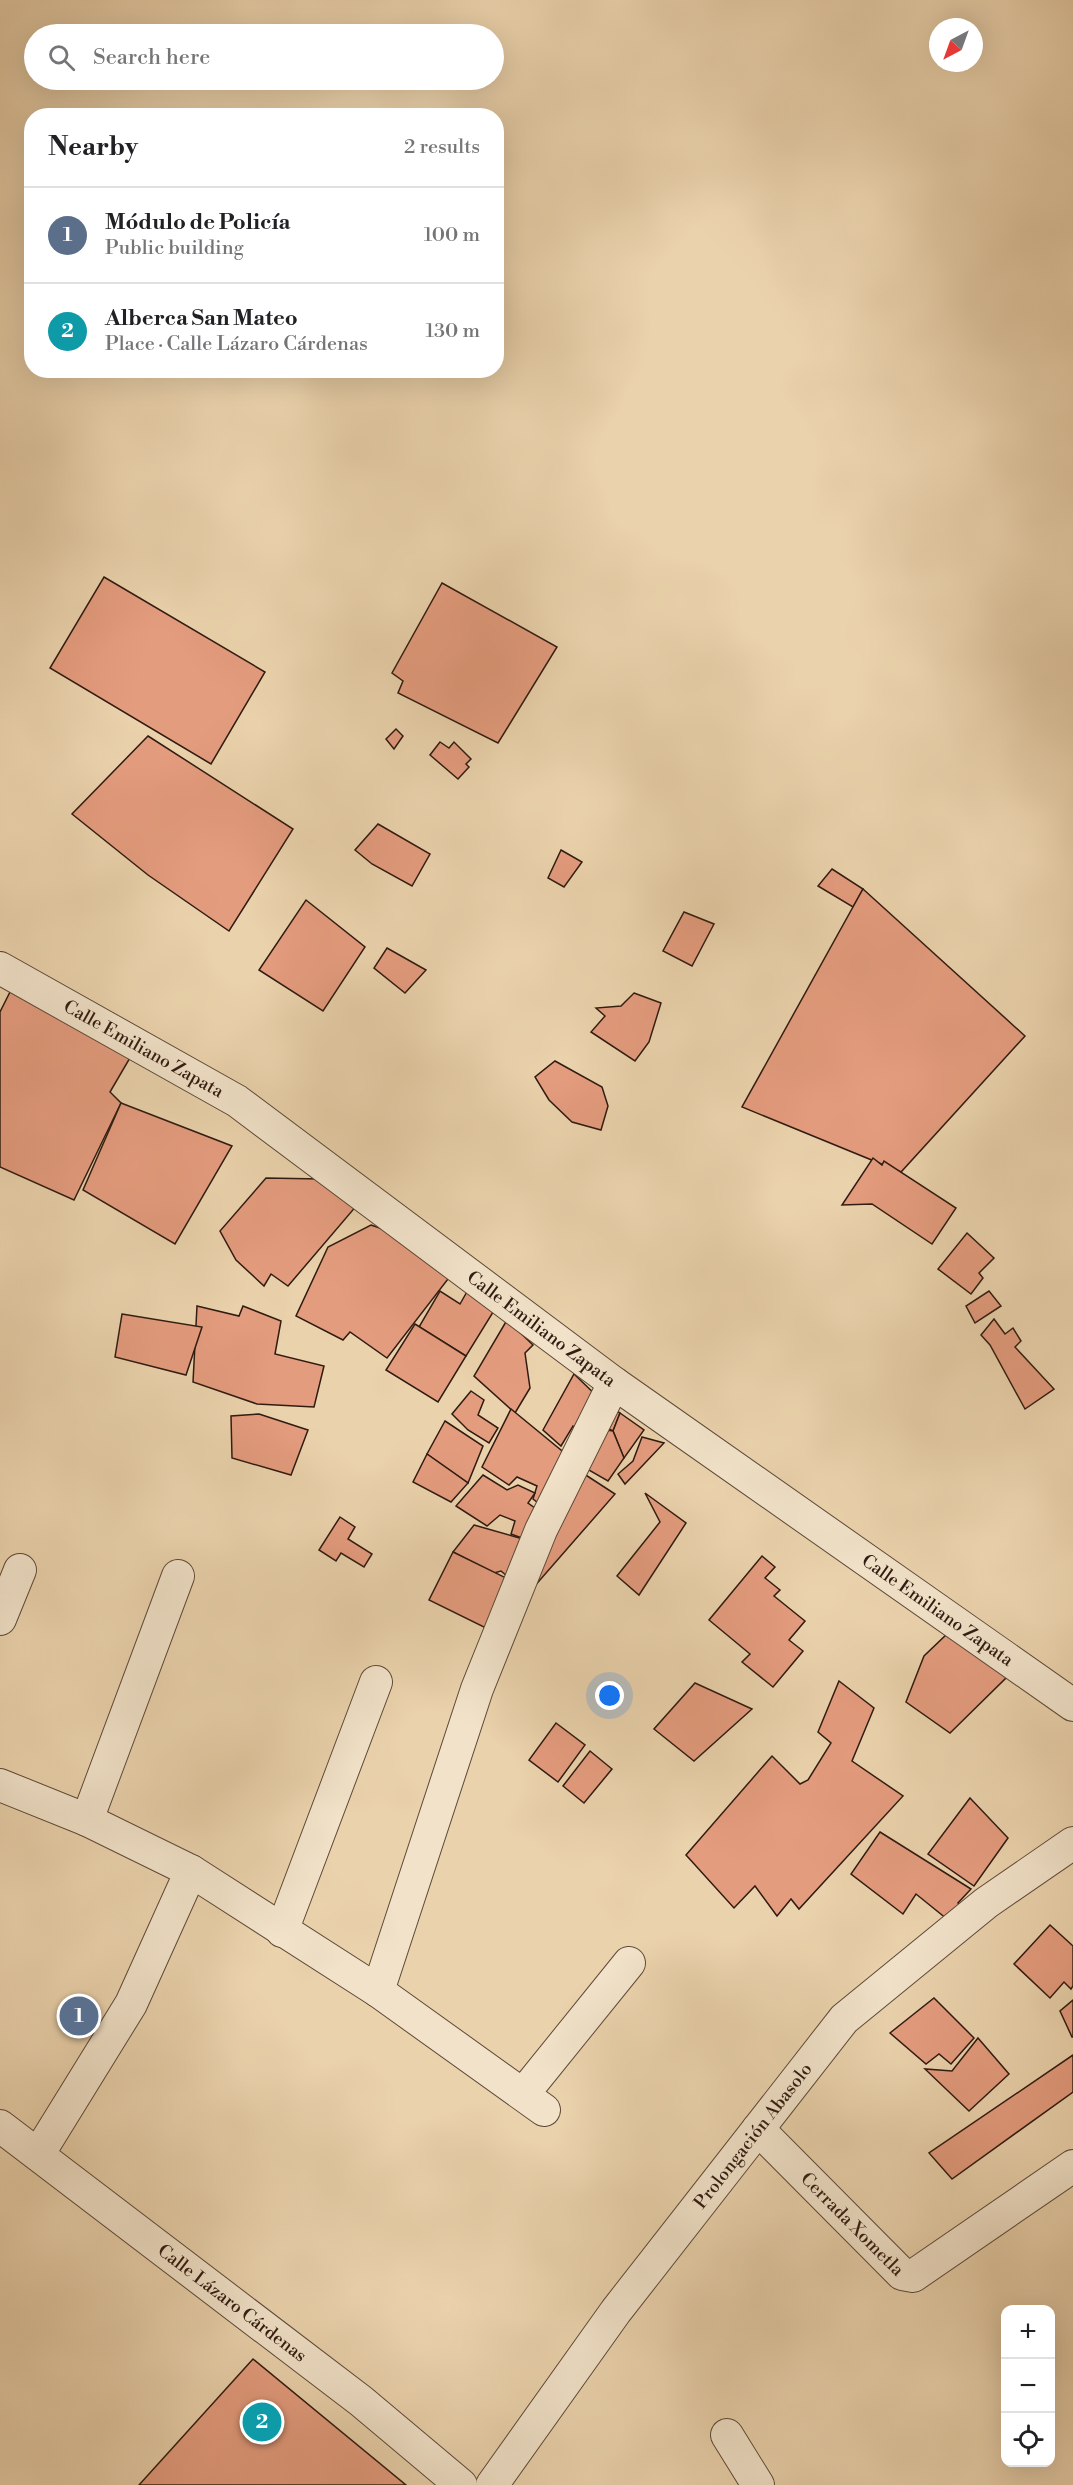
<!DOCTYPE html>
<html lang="en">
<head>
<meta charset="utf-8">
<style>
  :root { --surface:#fff; --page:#f2f2f2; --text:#202124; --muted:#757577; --line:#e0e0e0; --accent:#8f2418 }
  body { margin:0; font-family:"Libre Bodoni",serif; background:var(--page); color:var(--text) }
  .controls { position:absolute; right:18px; bottom:18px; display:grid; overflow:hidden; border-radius:12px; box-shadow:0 6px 24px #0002 }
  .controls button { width:54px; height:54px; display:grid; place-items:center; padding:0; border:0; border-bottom:2px solid var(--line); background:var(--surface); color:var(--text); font:30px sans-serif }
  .compass { position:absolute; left:929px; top:18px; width:54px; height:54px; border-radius:50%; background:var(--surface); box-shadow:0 6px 24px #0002; rotate:221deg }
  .you { position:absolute; left:610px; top:1696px; width:21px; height:21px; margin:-15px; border:4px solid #fff; border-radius:50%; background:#1a73e8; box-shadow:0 0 0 9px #1a73e833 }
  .badge { display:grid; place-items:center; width:39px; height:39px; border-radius:50%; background:var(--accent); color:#fff; font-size:20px; font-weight:700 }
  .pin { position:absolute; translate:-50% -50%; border:3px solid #fff; box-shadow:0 2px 6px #0006 }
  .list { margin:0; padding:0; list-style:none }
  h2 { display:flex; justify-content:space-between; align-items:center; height:78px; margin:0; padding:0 24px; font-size:26px }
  h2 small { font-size:20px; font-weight:400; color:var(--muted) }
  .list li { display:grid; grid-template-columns:39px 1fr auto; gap:18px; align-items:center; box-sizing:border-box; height:96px; padding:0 24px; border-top:2px solid var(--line) }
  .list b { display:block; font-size:22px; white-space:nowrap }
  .list p { margin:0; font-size:20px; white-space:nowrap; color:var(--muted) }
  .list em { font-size:20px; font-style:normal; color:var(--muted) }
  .icon { flex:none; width:33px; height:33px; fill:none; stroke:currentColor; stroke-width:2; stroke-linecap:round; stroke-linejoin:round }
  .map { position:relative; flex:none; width:1073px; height:2485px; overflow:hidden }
  .search { position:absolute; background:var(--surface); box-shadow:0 6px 24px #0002; left:24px; top:24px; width:480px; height:66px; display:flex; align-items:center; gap:15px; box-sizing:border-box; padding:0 21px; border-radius:33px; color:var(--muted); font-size:22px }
  .panel { position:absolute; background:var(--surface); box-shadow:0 6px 24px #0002; left:24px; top:108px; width:480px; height:270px; border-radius:24px }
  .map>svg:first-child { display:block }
</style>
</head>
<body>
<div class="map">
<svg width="1073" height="2485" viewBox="0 0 1073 2485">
  <rect width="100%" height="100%" fill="#ead2ac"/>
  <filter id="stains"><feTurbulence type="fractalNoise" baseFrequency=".00333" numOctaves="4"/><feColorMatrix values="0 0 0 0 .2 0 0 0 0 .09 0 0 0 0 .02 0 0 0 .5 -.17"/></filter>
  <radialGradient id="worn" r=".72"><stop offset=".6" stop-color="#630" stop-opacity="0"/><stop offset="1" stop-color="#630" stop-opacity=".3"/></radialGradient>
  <g fill="#e49c7e" stroke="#301b11" stroke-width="1.5">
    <polygon points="104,577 265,672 211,764 50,668"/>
    <polygon points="442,583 557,647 498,743 398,693 403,681 392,673"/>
    <polygon points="396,729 403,736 394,749 386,739"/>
    <polygon points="148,736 293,829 229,931 148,875 72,814"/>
    <polygon points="440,742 449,748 454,742 471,759 466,764 469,767 458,779 430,755"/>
    <polygon points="378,824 430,854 412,886 372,864 355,850"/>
    <polygon points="561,850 582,862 564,887 548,878"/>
    <polygon points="832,869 863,889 853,907 818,886"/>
    <polygon points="863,889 1025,1036 901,1172 742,1107"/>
    <polygon points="306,900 365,947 323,1011 259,970"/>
    <polygon points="684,912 714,924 692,966 663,951"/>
    <polygon points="387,948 426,970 405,993 374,968"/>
    <polygon points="15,982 134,1051 110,1092 121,1103 74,1200 0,1167 0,1012"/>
    <polygon points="634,993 661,1003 649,1042 635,1061 591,1032 605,1016 596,1008 621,1006"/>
    <polygon points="555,1061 602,1087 608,1106 601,1130 572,1122 549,1100 535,1077"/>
    <polygon points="121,1103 232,1146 175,1244 83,1190"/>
    <polygon points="873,1158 882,1165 884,1161 956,1208 932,1244 872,1204 842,1205"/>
    <polygon points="266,1178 321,1179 358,1204 288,1286 271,1274 264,1286 236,1260 220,1231"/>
    <polygon points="371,1225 412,1239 458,1266 387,1358 350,1332 343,1340 296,1316 328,1247"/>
    <polygon points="967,1233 994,1258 979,1273 983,1278 971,1294 938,1269"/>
    <polygon points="468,1290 495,1309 466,1356 419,1327 440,1291 460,1304"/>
    <polygon points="989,1291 1001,1306 975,1323 966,1306"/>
    <polygon points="197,1306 239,1316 243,1306 281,1321 275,1354 324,1366 314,1407 257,1404 193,1382"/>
    <polygon points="122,1314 202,1327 186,1375 115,1357"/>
    <polygon points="994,1319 1005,1334 1013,1328 1021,1341 1015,1347 1054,1389 1025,1409 990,1345 981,1335"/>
    <polygon points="507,1320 533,1345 525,1353 530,1388 515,1413 474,1376"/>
    <polygon points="415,1324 466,1356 438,1402 386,1370"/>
    <polygon points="574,1374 604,1403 587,1436 573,1426 561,1446 543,1430"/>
    <polygon points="471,1391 484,1400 478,1415 498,1428 489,1443 468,1430 452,1414"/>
    <polygon points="604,1403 620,1413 613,1431 594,1422"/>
    <polygon points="511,1409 567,1455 545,1508 533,1499 537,1486 517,1477 509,1485 482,1467"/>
    <polygon points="620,1413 644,1430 624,1458 613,1431"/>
    <polygon points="259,1414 308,1430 291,1475 232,1458 231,1416"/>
    <polygon points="445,1421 483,1446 468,1483 427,1454"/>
    <polygon points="600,1429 613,1431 624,1458 608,1481 587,1469"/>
    <polygon points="642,1437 664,1443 625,1484 618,1474 633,1461"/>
    <polygon points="427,1454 468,1483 451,1502 413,1482"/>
    <polygon points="578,1470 615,1494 519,1604"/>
    <polygon points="483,1475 507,1490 518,1485 535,1493 528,1503 542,1513 530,1541 511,1534 515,1521 500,1515 487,1526 456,1506"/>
    <polygon points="645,1493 686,1523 639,1595 617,1576 660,1522"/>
    <polygon points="340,1517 355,1527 348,1539 372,1554 364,1567 341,1553 336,1561 319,1550"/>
    <polygon points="474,1525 530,1541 514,1582 501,1571 494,1573 453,1552"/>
    <polygon points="453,1552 514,1582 494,1632 429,1600"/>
    <polygon points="762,1556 775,1567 765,1578 780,1590 774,1596 805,1621 789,1640 803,1651 773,1687 742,1662 750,1654 709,1620"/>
    <polygon points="947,1634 1009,1675 950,1733 906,1702 924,1656"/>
    <polygon points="839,1681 874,1708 852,1761 903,1796 799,1909 791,1899 777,1916 755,1886 734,1908 686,1855 772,1756 800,1784 808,1780 831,1743 818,1732"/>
    <polygon points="695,1683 752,1709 694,1761 654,1729"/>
    <polygon points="556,1723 585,1745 558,1782 529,1760"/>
    <polygon points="590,1751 612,1769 584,1803 563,1786"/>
    <polygon points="970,1798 1008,1838 974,1886 928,1854"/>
    <polygon points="880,1832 971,1889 958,1903 982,1922 968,1936 916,1894 903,1914 851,1874"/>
    <polygon points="1050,1925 1073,1946 1073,1986 1071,1989 1064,1982 1050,1998 1014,1964"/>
    <polygon points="934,1998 974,2038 951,2064 939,2054 926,2064 890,2033"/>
    <polygon points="1073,2000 1073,2037 1072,2037 1060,2011"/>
    <polygon points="978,2038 1009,2074 969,2111 925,2069 952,2071"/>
    <polygon points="1073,2055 1073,2092 952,2179 929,2153"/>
    <polygon points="253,2359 406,2485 139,2485"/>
  </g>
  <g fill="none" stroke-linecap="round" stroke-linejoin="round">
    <defs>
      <g id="minor">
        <path id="s1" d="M0,968L237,1101L614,1383L1073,1705"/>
        <polyline points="0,1619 20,1570"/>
        <polyline points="0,1785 87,1820 191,1871 378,1991 544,2110"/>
        <polyline points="87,1820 178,1576"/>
        <polyline points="282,1931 376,1682"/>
        <polyline points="378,1991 477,1689 541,1530 614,1383"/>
        <polyline points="524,2093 629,1963"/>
        <path id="s2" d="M0,2126L361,2401L461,2485"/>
        <path id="s3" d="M758,2129L902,2274L913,2276L1073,2166"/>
        <polyline points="39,2153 131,2004 191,1871"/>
        <polyline points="727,2435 758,2485"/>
        <path id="s4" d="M492,2485L616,2311L844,2019L986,1903L1073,1843"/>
      </g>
    </defs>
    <use href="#minor" stroke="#5e4938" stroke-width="34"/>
    <use href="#minor" stroke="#f1e2c9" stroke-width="32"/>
  </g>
  <g text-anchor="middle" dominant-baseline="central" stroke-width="4.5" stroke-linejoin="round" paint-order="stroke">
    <g font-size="18" fill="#301b11" stroke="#f1e2c9">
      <text stroke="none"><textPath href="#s1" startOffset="165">Calle Emiliano Zapata</textPath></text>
      <text stroke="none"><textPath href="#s1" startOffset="652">Calle Emiliano Zapata</textPath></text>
      <text stroke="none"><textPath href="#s1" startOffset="1138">Calle Emiliano Zapata</textPath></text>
      <text stroke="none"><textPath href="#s4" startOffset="436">Prolongación Abasolo</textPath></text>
      <text stroke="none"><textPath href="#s3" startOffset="134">Cerrada Xometla</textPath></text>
      <text stroke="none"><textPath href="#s2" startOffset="292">Calle Lázaro Cárdenas</textPath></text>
    </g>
  </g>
  <rect width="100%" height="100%" filter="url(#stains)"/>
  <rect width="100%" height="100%" fill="url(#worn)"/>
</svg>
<div class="controls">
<button>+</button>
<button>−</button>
<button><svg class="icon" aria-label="locate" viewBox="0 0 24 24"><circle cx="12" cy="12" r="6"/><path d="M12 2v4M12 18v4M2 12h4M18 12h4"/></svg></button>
</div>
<svg class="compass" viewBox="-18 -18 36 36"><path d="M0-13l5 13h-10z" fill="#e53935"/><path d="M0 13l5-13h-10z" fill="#757577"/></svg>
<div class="you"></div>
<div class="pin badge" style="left:79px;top:2016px;background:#5c6f8a">1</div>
<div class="pin badge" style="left:262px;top:2422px;background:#0f9aa8">2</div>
<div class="search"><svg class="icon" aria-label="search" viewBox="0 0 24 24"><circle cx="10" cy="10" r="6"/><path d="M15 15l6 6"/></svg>Search here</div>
<section class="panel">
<h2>Nearby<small>2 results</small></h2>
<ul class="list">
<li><span class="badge" style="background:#5c6f8a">1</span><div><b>Módulo de Policía</b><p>Public building</p></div><em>100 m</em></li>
<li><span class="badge" style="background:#0f9aa8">2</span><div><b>Alberca San Mateo</b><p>Place · Calle Lázaro Cárdenas</p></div><em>130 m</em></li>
</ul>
</section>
</div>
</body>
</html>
